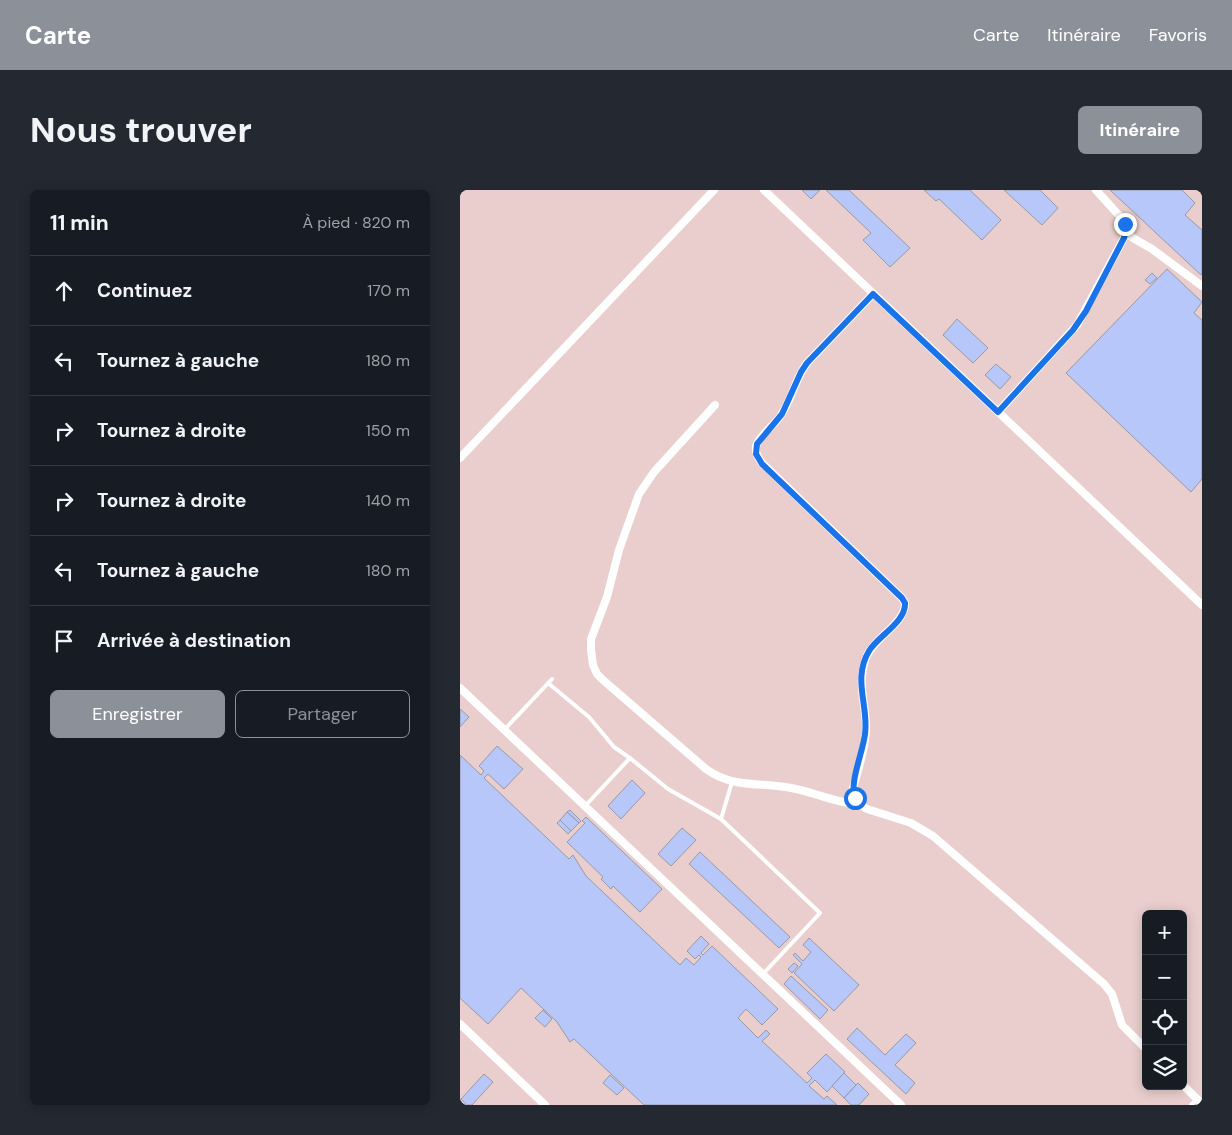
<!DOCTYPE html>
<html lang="fr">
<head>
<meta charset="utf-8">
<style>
  :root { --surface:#171b24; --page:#242831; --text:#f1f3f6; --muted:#9ea1a6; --line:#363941; --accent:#8c9099 }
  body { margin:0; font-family:"DM Sans",sans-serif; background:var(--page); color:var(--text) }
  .controls { position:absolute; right:15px; bottom:15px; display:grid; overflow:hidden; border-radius:8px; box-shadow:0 2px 12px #0003 }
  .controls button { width:45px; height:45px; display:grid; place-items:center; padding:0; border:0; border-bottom:1px solid var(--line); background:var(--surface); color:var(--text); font:25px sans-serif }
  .stop { position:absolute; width:15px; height:15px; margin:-11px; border:4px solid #1a73e8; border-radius:50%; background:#fff }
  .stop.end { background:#1a73e8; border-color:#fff; box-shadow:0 1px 5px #0008 }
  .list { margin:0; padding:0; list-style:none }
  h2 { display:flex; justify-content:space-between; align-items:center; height:65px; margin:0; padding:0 20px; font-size:21px }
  h2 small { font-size:16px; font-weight:400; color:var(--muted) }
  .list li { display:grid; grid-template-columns:32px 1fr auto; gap:15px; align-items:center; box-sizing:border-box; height:70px; padding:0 20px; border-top:1px solid var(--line) }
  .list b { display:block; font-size:19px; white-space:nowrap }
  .list em { font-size:16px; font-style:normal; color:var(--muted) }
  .actions { display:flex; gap:10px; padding:15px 20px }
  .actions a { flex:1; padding:11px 0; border:1px solid var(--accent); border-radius:8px; text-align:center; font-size:18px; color:var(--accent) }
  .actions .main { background:var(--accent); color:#fff }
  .icon { flex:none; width:28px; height:28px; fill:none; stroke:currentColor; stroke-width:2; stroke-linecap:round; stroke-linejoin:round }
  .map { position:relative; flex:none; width:742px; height:915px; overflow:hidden; border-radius:8px }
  header { display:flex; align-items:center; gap:30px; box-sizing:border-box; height:70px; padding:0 25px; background:var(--accent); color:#fff }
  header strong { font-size:24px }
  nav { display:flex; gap:28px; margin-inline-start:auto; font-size:18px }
  .intro { display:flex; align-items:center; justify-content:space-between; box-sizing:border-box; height:120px; padding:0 30px }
  h1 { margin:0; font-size:35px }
  .button { padding:12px 22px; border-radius:8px; background:var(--accent); color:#fff; font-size:18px; font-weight:700 }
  main { display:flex; gap:30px; padding:0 30px }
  aside { flex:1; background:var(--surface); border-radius:8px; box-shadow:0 2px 12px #0003 }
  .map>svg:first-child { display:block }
</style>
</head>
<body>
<header>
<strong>Carte</strong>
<nav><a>Carte</a><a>Itinéraire</a><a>Favoris</a></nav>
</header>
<div class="intro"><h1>Nous trouver</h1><a class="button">Itinéraire</a></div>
<main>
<aside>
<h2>11 min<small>À pied · 820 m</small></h2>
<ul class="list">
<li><svg class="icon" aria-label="ahead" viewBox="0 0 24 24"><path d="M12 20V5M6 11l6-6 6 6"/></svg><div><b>Continuez</b></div><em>170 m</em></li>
<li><svg class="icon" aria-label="left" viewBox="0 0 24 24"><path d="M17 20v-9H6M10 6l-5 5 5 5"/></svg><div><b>Tournez à gauche</b></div><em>180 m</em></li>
<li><svg class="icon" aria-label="right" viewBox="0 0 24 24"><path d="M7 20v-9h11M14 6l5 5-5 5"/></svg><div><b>Tournez à droite</b></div><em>150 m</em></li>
<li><svg class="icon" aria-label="right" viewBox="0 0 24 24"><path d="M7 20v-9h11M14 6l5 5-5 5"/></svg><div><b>Tournez à droite</b></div><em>140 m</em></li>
<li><svg class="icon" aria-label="left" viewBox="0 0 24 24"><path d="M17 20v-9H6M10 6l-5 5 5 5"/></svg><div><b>Tournez à gauche</b></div><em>180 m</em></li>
<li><svg class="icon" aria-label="arrive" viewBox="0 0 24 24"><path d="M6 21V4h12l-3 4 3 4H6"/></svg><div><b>Arrivée à destination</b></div></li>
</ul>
<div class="actions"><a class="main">Enregistrer</a><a>Partager</a></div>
</aside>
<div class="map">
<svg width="742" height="915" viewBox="0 0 742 915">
  <rect width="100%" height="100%" fill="#dcdfe8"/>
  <path fill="#e9cecd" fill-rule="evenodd" d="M0,0H742V915H0ZM686,724H723V896H686Z"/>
  <g fill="#b7c7fa" stroke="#979aa2">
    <polygon points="342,0 360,0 351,9"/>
    <polygon points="366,0 389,0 450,58 430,77 403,50 411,43"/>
    <polygon points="464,0 510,0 541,30 522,50 479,9 476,11"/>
    <polygon points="544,0 580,0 598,18 582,35"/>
    <polygon points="650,0 722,0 735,13 725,25 742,40 742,83 741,85"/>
    <polygon points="707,79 742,112 734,123 742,130 742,289 731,302 606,183"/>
    <polygon points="692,83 697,88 690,94 685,90"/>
    <polygon points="497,129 528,158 513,173 483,145"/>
    <polygon points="536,174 551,187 540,199 525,185"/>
    <polygon points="0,519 9,527 0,537"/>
    <polygon points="37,556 63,579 44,599 28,584 24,588 109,669 113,665 126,686 220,775 226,768 234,775 241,767 239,765 235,769 227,761 241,746 249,754 241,763 243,765 252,756 318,819 302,835 286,819 278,828 298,848 306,840 310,844 302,851 347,893 352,888 347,883 366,864 385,882 367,902 355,890 349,896 364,909 367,906 377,915 184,915 114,849 110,852 97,832 61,798 28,834 0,808 0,565 21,585 24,581 19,576"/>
    <polygon points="172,590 185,603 161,629 148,616"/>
    <polygon points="110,620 121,631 119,633 107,622"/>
    <polygon points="107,622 119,633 111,641 100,630"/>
    <polygon points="126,627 202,699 180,722 153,696 151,699 141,689 143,687 107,652 125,633 122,631"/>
    <polygon points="100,630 111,641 108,644 97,633"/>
    <polygon points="222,638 236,650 211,676 198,664"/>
    <polygon points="240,662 330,747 319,758 229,674"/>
    <polygon points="349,748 399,795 374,821 334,783 342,774 333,765 335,763 343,771 351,762 343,755"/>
    <polygon points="334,773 338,776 332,783 328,779"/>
    <polygon points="331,786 368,820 360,829 324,794"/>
    <polygon points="83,820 92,829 85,837 75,828"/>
    <polygon points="397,838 425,865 446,844 456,853 435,875 455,893 446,904 387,849"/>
    <polygon points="384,883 396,895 384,908 372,896"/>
    <polygon points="24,884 33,892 12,915 7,915 1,909"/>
    <polygon points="150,885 164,898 157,905 143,893"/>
    <polygon points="398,893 409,904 399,915 391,915 384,908"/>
  </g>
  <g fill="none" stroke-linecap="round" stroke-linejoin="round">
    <g stroke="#fff" stroke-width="4">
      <polyline points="88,493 129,527 154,557 170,568"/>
      <polyline points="44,540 92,489"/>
      <polyline points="272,592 261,629 360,723 303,784"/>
      <polyline points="125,616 170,568 208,599 261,629"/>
      <polyline points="731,915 737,909"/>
    </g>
    <g stroke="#fff" stroke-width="8">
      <polyline points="304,0 742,415"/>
      <polyline points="666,44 692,59 742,96"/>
      <path d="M413,104L347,173C335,189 332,209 321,225C315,235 300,244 296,256C295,262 298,268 302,273L442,408L445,413C446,433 413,448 406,468C396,497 407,514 406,541C405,560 398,580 393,598C393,608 398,614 407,619L451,633L473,646L644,794L652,804L662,835L686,859"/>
      <path d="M255,215L194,282L179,304L159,360L147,407L131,449V460L133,475L137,484L143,490L246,579C275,600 303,591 336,599C357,603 378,614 400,614"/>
      <polyline points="538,222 617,135 664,48 666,38 664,31 636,0"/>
      <polyline points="0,268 254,0"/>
      <polyline points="0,498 441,915"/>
      <polyline points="0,834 85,915"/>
      <polyline points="723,895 742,914"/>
    </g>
  </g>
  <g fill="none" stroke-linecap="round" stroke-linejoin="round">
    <path stroke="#1a73e8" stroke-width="6" d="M395,608C389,593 403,562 405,544C409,516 392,489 409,461C418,446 446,432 445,413L442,408L302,274L296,264L297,254L322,224L341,182L347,173L413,104L538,222L613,140L626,121L664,48L666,41L665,34"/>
  </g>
</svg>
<div class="controls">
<button>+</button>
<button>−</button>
<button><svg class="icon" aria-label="locate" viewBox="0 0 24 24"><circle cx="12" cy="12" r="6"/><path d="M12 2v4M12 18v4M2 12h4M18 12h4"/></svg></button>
<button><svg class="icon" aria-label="layers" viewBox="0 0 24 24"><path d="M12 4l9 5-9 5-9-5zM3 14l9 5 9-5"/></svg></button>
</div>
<div class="stop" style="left:395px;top:608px"></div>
<div class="stop end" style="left:665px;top:34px"></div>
</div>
</main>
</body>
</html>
